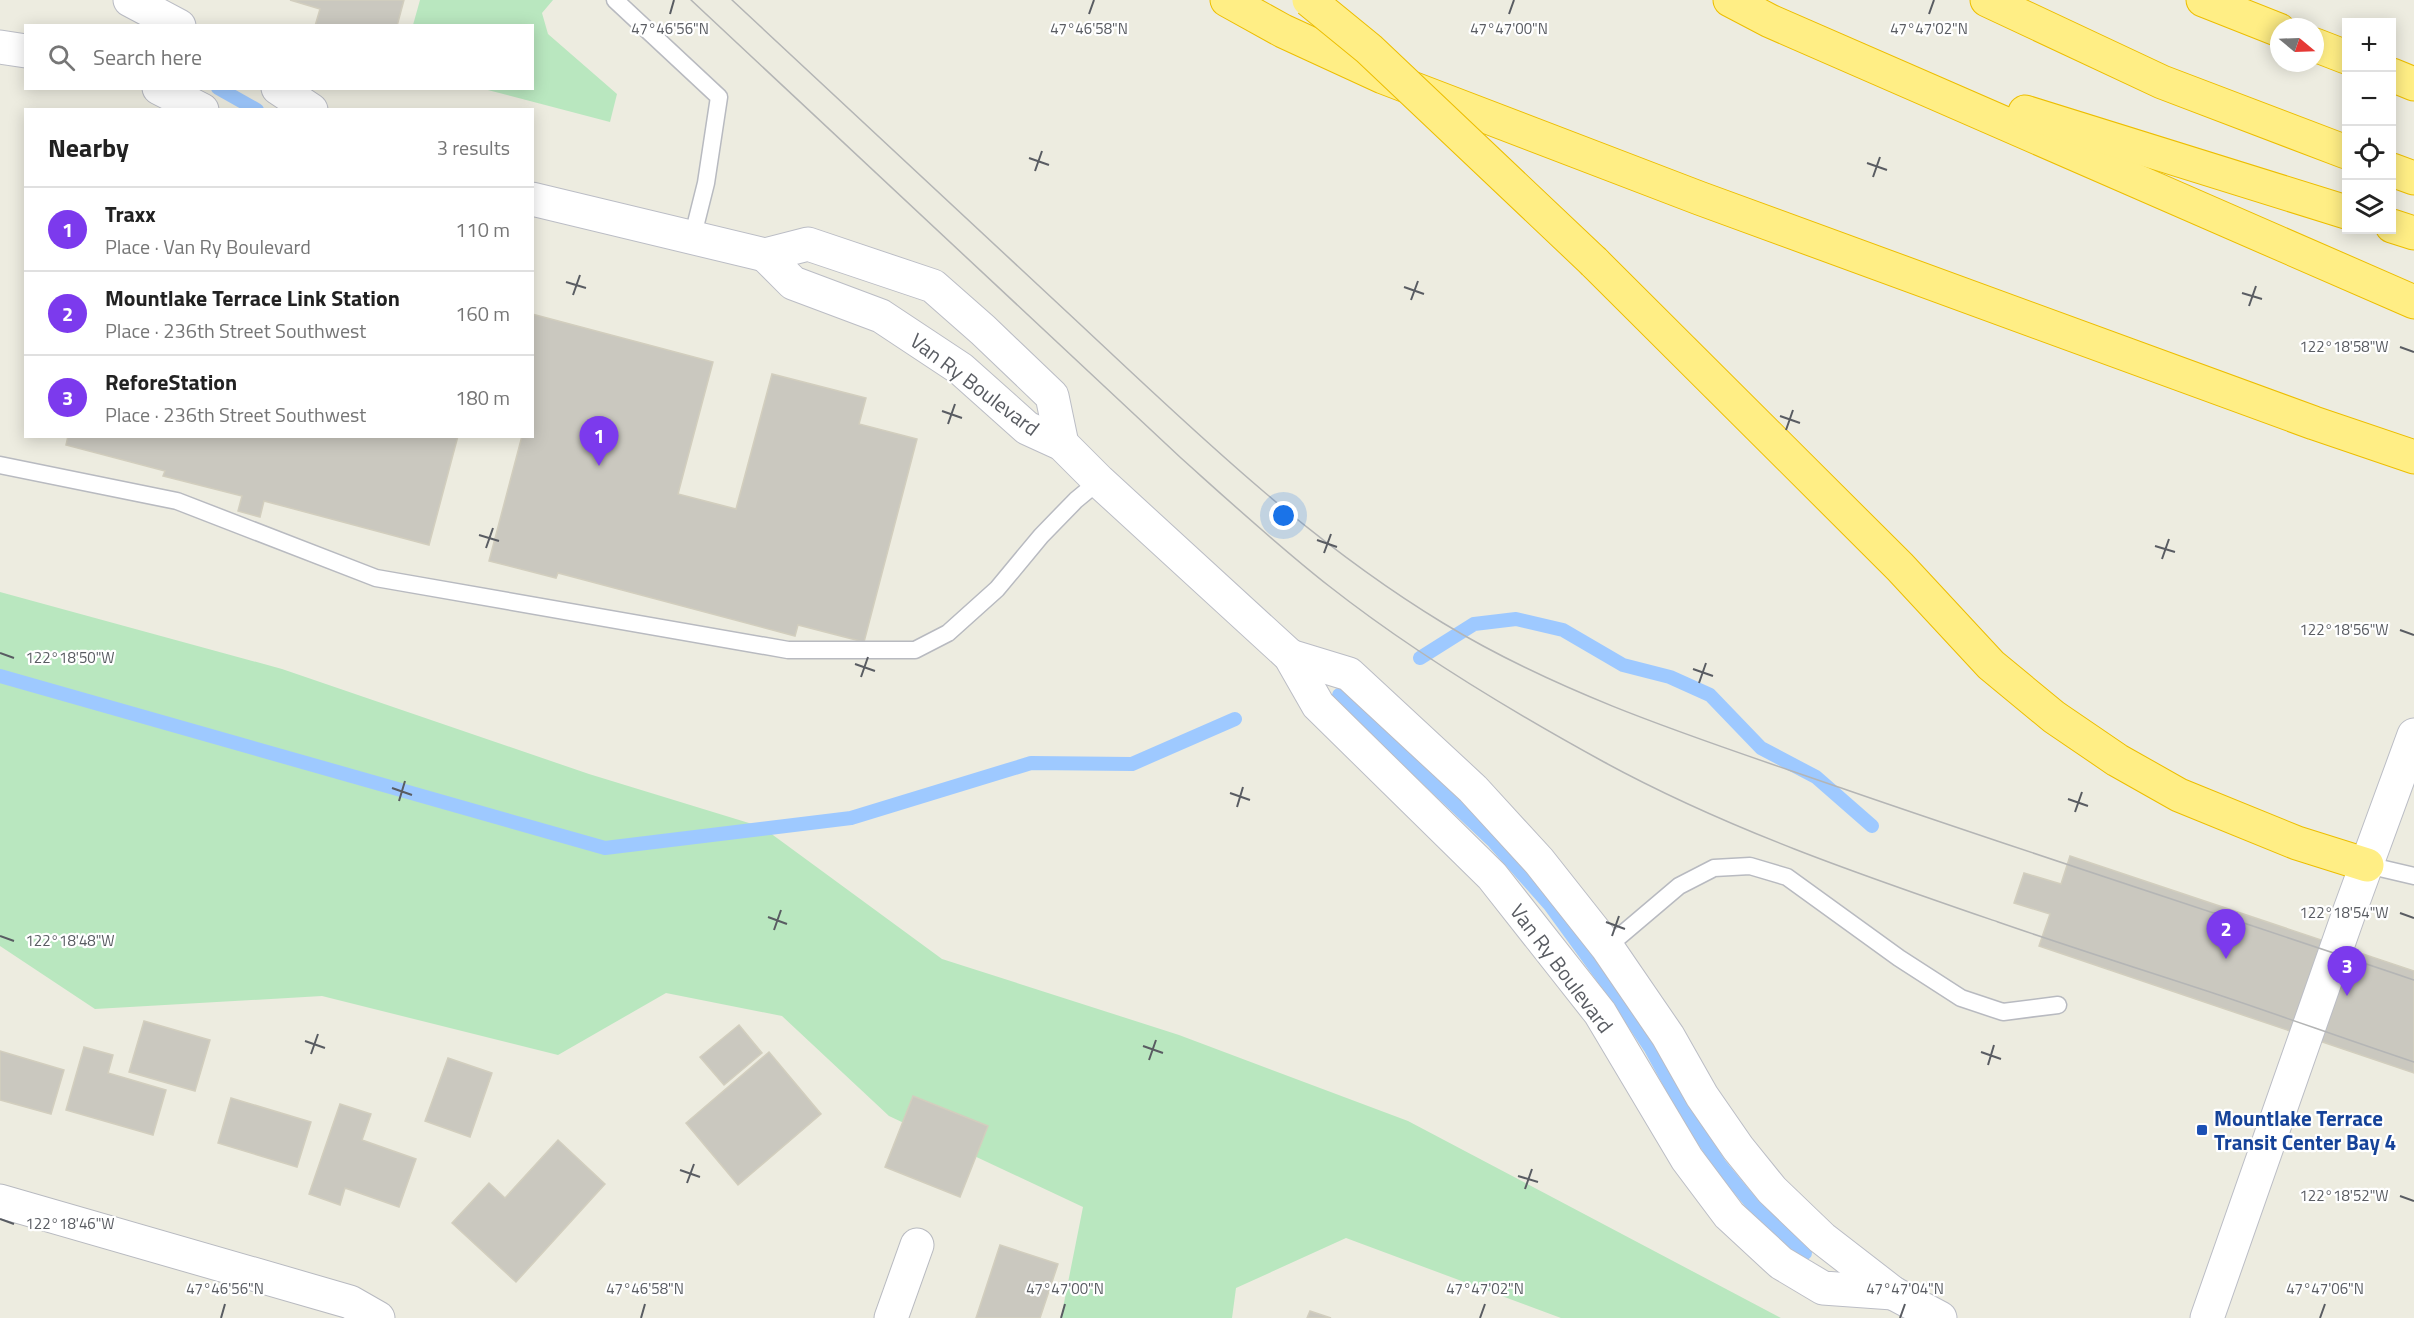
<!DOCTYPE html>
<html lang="en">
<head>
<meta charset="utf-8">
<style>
  :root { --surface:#fff; --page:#f6f6f6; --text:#222; --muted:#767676; --line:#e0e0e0; --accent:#7c3aed }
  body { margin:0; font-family:"Titillium Web",sans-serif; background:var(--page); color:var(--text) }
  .controls { position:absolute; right:18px; top:18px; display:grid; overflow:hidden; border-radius:0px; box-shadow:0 3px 15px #0003 }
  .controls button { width:54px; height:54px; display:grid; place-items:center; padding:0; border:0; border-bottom:2px solid var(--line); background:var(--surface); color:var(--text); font:30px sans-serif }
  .compass { position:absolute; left:2270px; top:18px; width:54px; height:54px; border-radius:50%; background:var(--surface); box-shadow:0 3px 15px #0003; rotate:109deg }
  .you { position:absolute; left:1284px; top:516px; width:21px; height:21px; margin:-15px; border:4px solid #fff; border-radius:50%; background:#1a73e8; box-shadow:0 0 0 9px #1a73e833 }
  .badge { display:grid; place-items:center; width:39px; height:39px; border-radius:50%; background:var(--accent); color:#fff; font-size:20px; font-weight:700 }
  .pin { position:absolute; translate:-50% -50px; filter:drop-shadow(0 2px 3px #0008) }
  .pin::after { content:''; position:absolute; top:32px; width:21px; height:18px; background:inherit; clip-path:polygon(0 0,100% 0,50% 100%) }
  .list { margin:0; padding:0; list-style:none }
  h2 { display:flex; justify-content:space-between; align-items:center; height:78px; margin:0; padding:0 24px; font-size:26px }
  h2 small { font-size:20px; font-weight:400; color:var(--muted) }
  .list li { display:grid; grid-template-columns:39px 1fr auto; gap:18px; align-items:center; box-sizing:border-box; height:84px; padding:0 24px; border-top:2px solid var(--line) }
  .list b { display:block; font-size:22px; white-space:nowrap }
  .list p { margin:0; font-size:20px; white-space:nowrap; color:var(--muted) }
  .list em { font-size:20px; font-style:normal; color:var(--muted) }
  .icon { flex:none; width:33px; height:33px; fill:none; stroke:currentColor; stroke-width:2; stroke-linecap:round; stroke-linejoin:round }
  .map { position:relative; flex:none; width:2414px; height:1318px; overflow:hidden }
  .search { position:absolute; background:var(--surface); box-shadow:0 3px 15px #0003; left:24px; top:24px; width:510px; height:66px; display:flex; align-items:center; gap:15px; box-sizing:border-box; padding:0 21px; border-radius:0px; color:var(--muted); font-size:22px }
  .panel { position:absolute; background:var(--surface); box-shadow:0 3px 15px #0003; left:24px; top:108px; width:510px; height:330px; border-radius:0px }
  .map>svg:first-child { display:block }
</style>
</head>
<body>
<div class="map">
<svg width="2414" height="1318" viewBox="0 0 2414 1318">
  <rect width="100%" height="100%" fill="#edece0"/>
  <g fill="#b9e7bf">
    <polygon points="420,0 553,0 542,13 548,34 617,94 610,122 484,89 532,88 532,26 413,25"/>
    <polygon points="0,592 282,669 589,774 762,827 942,959 1179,1035 1408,1121 1781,1318 1561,1318 1346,1238 1236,1288 1232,1318 1061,1318 1083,1207 889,1116 782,1016 666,993 558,1055 322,996 95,1009 0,946"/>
  </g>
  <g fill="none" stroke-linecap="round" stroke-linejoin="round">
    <g stroke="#9ec9ff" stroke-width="14">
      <polyline points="218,88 257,110"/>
      <polyline points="1420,658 1474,624 1516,619 1563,630 1623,665 1670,677 1710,695 1761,748 1816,777 1872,826"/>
      <polyline points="0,676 605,848 851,818 1031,763 1132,764 1235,719"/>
      <polyline points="1339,695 1494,842 1550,905 1612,990 1650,1047 1686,1113 1720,1165 1753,1205 1805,1253"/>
    </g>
  </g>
  <g fill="#cac8bf" stroke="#d2cebe" stroke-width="1.5">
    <polygon points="290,0 404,0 397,26 315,26 320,9"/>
    <polygon points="532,314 713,362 678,494 736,509 772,374 866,398 859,424 917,439 864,642 798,625 795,636 558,573 556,578 489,561 522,436 532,436"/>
    <polygon points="68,436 458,436 429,545 264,501 260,517 238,511 242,496 163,476 165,471 66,445"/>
    <polygon points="2070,856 2414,971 2414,1073 2039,946 2050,914 2014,903 2024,873 2061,884"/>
    <polygon points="144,1021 210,1040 195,1091 129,1072"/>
    <polygon points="739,1025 762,1053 724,1085 700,1057"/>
    <polygon points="84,1047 113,1055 108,1073 166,1090 153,1135 66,1110"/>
    <polygon points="0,1051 64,1070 51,1114 0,1100"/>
    <polygon points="769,1052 821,1114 738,1185 686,1123"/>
    <polygon points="448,1058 492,1073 470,1137 425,1121"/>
    <polygon points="913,1096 988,1126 960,1197 885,1167"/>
    <polygon points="231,1098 311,1122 297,1167 218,1143"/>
    <polygon points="340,1104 371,1114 362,1140 416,1159 399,1207 345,1188 340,1205 309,1194"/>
    <polygon points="558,1140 605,1184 516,1282 452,1223 489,1183 505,1198"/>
    <polygon points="1000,1245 1058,1264 1040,1318 976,1318"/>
    <polygon points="1310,1311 1331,1318 1307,1318"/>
  </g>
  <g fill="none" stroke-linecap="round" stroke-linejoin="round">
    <defs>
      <g id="lane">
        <polyline points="615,0 719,97 706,183 692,239"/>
        <polyline points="0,465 177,501 376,578 788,650 915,650 948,633 997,589 1041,536 1076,500 1099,481"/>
        <polyline points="2367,865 2414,876"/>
        <polyline points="1607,947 1679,886 1714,868 1750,866 1787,877 1899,958 1961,998 2003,1012 2058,1005"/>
      </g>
      <g id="street">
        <polyline points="0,1201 350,1302 378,1318"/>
        <polyline points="891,1318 917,1245"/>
      </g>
      <g id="secondary">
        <polyline points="130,0 179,26"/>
        <polyline points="0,47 26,51"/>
        <polyline points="159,88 202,110"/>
        <polyline points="278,88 311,110"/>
        <polyline points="532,199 765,255 808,244 933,286 983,330 1052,396 1062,444"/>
        <polyline points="765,255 793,283 881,316 961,369 1027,428 1062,444 1099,481 1290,656 1318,705 1492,876 1600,1013 1687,1159 1729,1215 1781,1263 1823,1288 1893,1293"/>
        <polyline points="1290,656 1349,674 1473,789 1539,861 1607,947 1668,1036 1702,1096 1738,1148 1772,1190 1822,1238 1893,1293 1940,1318"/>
        <polyline points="2207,1318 2350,910 2414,735"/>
      </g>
      <g id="highway">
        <polyline points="1227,0 1283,31 1383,77 1699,198 2314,423 2414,457"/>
        <polyline points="1730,0 1770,21 2414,302"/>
        <polyline points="1987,0 2162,82 2346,152"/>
        <polyline points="2203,0 2279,30"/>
        <polyline points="2315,45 2346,57"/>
        <polyline points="2392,75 2414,84"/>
        <polyline points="2025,112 2346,212"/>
        <polyline points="2392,170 2414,178"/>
        <polyline points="2392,226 2414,233"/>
        <polyline points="1594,262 1900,567 1991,665 2054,717 2117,760 2179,795 2297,843 2367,865"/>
      </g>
    </defs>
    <use href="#lane" stroke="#b8bac0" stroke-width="19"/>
    <use href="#street" stroke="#b8bac0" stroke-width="35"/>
    <use href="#secondary" stroke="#bbbdc5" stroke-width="35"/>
    <use href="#highway" stroke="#edbe00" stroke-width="35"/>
    <use href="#lane" stroke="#fff" stroke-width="16"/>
    <use href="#street" stroke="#fff" stroke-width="33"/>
    <use href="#secondary" stroke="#fff" stroke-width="33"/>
    <use href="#highway" stroke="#ffee85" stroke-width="33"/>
    <g stroke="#b4b5b5" stroke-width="1.5">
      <path d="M691,0L1181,458C1229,501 1278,546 1329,586C1414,653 1509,710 1604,762C1729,830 1864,876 1998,922C2070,947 2143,970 2216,994C2282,1016 2348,1040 2414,1062"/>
      <path d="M732,0C848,109 965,217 1082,326C1196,433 1308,541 1443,623C1568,699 1709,742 1847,790C2035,855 2225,916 2414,980"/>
    </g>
    <defs>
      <polyline id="highway-bridge" points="1309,0 1369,49 1594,262"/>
    </defs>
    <use href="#highway-bridge" stroke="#edbe00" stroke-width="35" stroke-linecap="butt"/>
    <use href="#highway-bridge" stroke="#ffee85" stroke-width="33"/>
  </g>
  <path fill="none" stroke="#595c62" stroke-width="2" d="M670,14L674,0M1089,14L1094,0M1509,14L1514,0M1929,14L1934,0M1029,158L1049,165M1867,163L1887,170M1035,171L1042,151M1873,177L1880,157M566,282L586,288M1404,287L1424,294M2242,293L2262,299M573,295L580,275M1411,300L1418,281M2249,306L2256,286M2400,347L2414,352M942,411L962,418M1780,416L1800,423M948,424L955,404M1786,430L1793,410M479,535L499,541M1317,540L1337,547M2155,546L2175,552M486,548L493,528M1324,553L1331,534M2162,559L2169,539M2400,630L2414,635M0,653L14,658M855,664L875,671M1693,669L1713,676M861,677L868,657M1699,683L1706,663M392,788L412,795M1230,793L1250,800M2068,799L2088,806M399,801L405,781M1237,807L1243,787M2075,812L2082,792M2400,913L2414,918M768,917L787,924M1606,922L1625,929M774,930L781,910M0,936L14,941M1612,936L1619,916M305,1041L325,1048M1143,1046L1163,1053M1981,1052L2001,1059M311,1054L318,1034M1149,1060L1156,1040M1988,1065L1994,1045M680,1170L700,1177M1518,1176L1538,1182M687,1183L694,1164M1525,1189L1532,1169M2400,1196L2414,1201M0,1219L14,1224M221,1318L225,1304M641,1318L645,1304M1061,1318L1065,1304M1480,1318L1485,1304M1900,1318L1905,1304M2320,1318L2325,1304"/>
  <rect fill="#1a4fb4" stroke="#fff" stroke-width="2" x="2196" y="1124" width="12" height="12" rx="3"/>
  <g text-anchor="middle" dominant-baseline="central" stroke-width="4.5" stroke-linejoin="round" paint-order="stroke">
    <g font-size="21" fill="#595c62" stroke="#fff">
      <text transform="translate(975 384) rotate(37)">Van Ry Boulevard</text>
      <text transform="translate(1562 968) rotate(53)">Van Ry Boulevard</text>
    </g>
    <g font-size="21" font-weight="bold" fill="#164399" stroke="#fff" text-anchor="start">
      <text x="2214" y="1118">Mountlake Terrace<tspan x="2214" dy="24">Transit Center Bay 4</tspan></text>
    </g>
  </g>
  <g font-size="15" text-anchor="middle" fill="#595c62" stroke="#fff" stroke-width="4.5" stroke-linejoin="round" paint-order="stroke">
    <text x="670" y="34">47°46'56"N</text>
    <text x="1089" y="34">47°46'58"N</text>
    <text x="1509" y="34">47°47'00"N</text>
    <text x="1929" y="34">47°47'02"N</text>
    <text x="2344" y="352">122°18'58"W</text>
    <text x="2344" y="635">122°18'56"W</text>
    <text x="70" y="663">122°18'50"W</text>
    <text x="2344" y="918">122°18'54"W</text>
    <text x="70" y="946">122°18'48"W</text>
    <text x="2344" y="1201">122°18'52"W</text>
    <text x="70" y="1229">122°18'46"W</text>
    <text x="225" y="1294">47°46'56"N</text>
    <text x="645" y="1294">47°46'58"N</text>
    <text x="1065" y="1294">47°47'00"N</text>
    <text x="1485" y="1294">47°47'02"N</text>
    <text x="1905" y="1294">47°47'04"N</text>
    <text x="2325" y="1294">47°47'06"N</text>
  </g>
</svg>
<div class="controls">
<button>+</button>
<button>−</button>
<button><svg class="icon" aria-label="locate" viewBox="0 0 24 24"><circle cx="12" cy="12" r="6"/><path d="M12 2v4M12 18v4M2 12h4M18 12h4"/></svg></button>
<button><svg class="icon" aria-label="layers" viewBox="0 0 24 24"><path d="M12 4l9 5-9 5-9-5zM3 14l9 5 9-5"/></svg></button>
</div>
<svg class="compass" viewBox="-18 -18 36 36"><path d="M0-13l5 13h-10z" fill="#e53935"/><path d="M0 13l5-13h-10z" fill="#767676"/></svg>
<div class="you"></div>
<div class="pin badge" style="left:599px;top:466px">1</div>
<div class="pin badge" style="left:2226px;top:959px">2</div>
<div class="pin badge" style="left:2347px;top:996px">3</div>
<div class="search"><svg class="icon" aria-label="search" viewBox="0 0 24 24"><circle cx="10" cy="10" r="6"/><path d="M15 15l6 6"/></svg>Search here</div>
<section class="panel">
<h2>Nearby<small>3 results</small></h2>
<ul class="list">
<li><span class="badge">1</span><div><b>Traxx</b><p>Place · Van Ry Boulevard</p></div><em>110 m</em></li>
<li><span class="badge">2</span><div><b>Mountlake Terrace Link Station</b><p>Place · 236th Street Southwest</p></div><em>160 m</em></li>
<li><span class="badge">3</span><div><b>ReforeStation</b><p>Place · 236th Street Southwest</p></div><em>180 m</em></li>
</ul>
</section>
</div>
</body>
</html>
